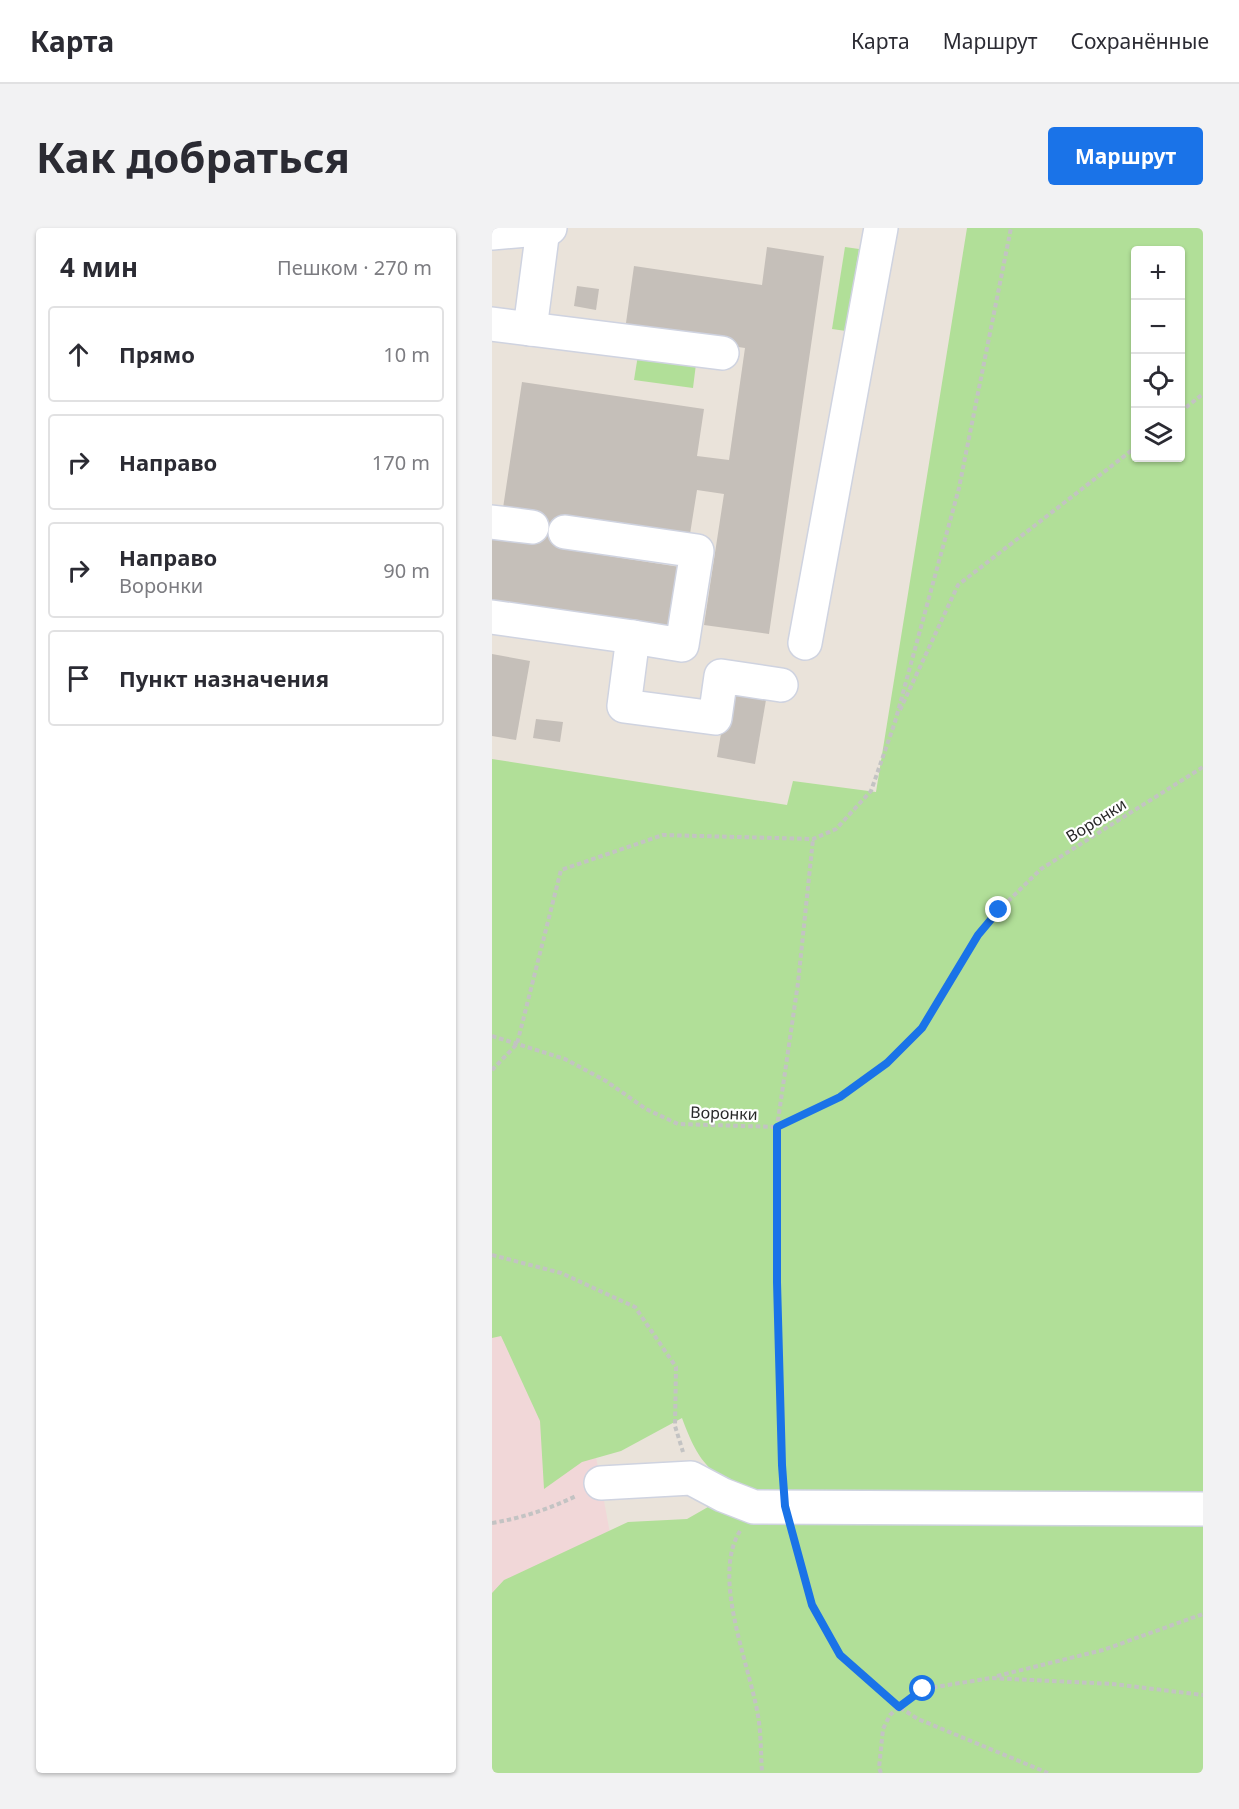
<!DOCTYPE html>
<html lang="ru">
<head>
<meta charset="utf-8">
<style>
  :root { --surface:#fff; --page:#f2f2f3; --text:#2b2b33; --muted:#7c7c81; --line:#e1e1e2; --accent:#1a73e8 }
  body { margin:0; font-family:"Noto Sans",sans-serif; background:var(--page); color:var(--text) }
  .controls { position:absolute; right:18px; top:18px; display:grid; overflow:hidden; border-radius:6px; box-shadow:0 2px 4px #0004 }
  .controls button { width:54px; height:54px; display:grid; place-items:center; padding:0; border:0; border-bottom:2px solid var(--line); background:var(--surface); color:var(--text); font:30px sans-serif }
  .stop { position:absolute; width:18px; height:18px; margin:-14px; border:4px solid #1a73e8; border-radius:50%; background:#fff }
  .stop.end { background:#1a73e8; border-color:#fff; box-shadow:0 2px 6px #0008 }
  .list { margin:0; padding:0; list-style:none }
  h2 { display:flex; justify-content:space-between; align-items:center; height:78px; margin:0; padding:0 24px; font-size:26px }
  h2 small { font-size:20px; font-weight:400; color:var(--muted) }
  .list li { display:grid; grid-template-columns:39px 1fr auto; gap:18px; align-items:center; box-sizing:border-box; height:96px; margin:0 12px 12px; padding:0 12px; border:2px solid var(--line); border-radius:6px }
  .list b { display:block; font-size:22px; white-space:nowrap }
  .list p { margin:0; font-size:20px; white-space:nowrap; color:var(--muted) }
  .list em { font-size:20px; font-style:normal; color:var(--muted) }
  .icon { flex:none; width:33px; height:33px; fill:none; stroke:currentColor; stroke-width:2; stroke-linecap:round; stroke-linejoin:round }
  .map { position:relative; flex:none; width:711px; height:1545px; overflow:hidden; border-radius:6px }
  header { display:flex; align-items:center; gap:36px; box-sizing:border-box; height:84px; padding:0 30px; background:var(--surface); border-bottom:2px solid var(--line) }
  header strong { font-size:28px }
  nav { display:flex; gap:33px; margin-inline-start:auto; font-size:21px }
  .intro { display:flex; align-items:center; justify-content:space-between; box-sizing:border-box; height:144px; padding:0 36px }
  h1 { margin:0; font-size:42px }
  .button { padding:15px 27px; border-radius:6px; background:var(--accent); color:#fff; font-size:21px; font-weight:700 }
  main { display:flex; gap:36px; padding:0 36px }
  aside { flex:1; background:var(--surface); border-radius:6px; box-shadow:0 2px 4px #0004 }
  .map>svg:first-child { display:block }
</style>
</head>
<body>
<header>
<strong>Карта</strong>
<nav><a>Карта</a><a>Маршрут</a><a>Сохранённые</a></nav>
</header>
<div class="intro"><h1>Как добраться</h1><a class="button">Маршрут</a></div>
<main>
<aside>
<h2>4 мин<small>Пешком · 270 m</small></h2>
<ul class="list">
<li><svg class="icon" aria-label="ahead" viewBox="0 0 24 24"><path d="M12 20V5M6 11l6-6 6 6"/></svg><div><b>Прямо</b></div><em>10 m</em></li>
<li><svg class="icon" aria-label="right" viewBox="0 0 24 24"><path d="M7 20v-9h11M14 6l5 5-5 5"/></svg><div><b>Направо</b></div><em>170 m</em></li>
<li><svg class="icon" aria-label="right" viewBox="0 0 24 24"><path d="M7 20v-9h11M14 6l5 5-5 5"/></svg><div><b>Направо</b><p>Воронки</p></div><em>90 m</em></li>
<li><svg class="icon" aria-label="arrive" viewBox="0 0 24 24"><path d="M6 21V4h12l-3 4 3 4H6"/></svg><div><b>Пункт назначения</b></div></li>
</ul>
</aside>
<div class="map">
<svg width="711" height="1545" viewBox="0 0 711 1545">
  <rect width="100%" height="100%" fill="#eae3da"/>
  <polygon fill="#f1d7d8" points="0,1055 77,1081 123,1333 0,1444"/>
  <g fill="#b1df98" fill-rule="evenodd">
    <path d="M475,0H711V1545H0V1365L12,1352L136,1294L195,1291L216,1279L231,1280L267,1268C220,1248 208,1239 190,1190L129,1223L90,1234L52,1261L48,1193L9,1108L0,1110V531L295,577L301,553L384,564ZM644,22H688V230H644Z"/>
    <polygon points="353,19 367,21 354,103 340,101"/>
    <polygon points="146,127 204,136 201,160 142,152"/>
  </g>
  <g fill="#c5bfb9">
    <polygon points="275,19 332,28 277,406 212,397 232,266 205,262 198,306 76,288 71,321 188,339 179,404 0,378 0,308 11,280 30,154 212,181 205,228 237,232 253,120 133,102 142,38 270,57"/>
    <polygon points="85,58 107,61 104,82 82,78"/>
    <polygon points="0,426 38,433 24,512 0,508"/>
    <polygon points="237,459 275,466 263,536 225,529"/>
    <polygon points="44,491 71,494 68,514 41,510"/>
  </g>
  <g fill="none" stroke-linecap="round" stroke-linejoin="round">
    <defs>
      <g id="minor">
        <polyline points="0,5 58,0"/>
        <polyline points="0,96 38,101 51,1"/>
        <polyline points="38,101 230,125"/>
        <polyline points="0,294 40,299"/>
        <polyline points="73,304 205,323 190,417 141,409"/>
        <polyline points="0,389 141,409 132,478 223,490 229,448 289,457"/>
        <polyline points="313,415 389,0"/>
        <polyline points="109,1255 199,1250 231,1267 262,1279 711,1281"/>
      </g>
    </defs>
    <use href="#minor" stroke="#cfd3e0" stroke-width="36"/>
    <g stroke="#c3c3c3" stroke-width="4" stroke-dasharray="4.5 3" stroke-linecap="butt">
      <polyline points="688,184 711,166"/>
      <polyline points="408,482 466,357 644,219"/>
      <polyline points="0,808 73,831 114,853 154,881 186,896 285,899 348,869 395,835 430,800 486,707 507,682 549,641 711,539"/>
      <polyline points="0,842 25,816 69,642 171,607 321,611 344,601 379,563 403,494 467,260 519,0"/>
      <polyline points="0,1027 69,1045 143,1079 184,1139 183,1198 191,1224"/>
      <polyline points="291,1253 285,1054 285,899 306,755 321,611"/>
      <path d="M0,1295C30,1290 57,1281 84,1268"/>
      <path d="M248,1303C218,1351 260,1441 267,1494C269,1511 269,1528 270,1545"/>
      <polyline points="301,1307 320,1377 348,1427 407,1479 426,1491 556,1545"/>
      <polyline points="505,1448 611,1422 711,1386"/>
      <polyline points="389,1545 387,1540 391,1501 398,1487 419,1468 431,1461 499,1450 621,1456 711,1467"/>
    </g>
    <use href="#minor" stroke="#fff" stroke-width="33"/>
  </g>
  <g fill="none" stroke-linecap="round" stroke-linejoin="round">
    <polyline stroke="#1a73e8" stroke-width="8" points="431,1461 407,1479 348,1427 320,1377 293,1278 290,1237 285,1054 285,899 348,869 395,835 430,800 486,707 507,682"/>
  </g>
  <g text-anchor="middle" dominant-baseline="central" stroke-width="4.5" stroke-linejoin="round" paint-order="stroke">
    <g font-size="16" fill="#282828" stroke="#fff">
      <text transform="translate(604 592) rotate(-32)">Воронки</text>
      <text transform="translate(232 885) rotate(2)">Воронки</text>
    </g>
  </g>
</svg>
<div class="controls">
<button>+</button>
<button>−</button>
<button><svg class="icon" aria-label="locate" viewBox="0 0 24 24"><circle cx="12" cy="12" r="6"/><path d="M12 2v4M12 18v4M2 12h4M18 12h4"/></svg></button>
<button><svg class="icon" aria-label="layers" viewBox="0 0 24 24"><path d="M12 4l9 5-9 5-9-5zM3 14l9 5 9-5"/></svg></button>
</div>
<div class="stop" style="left:431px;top:1461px"></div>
<div class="stop end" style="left:507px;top:682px"></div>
</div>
</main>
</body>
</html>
